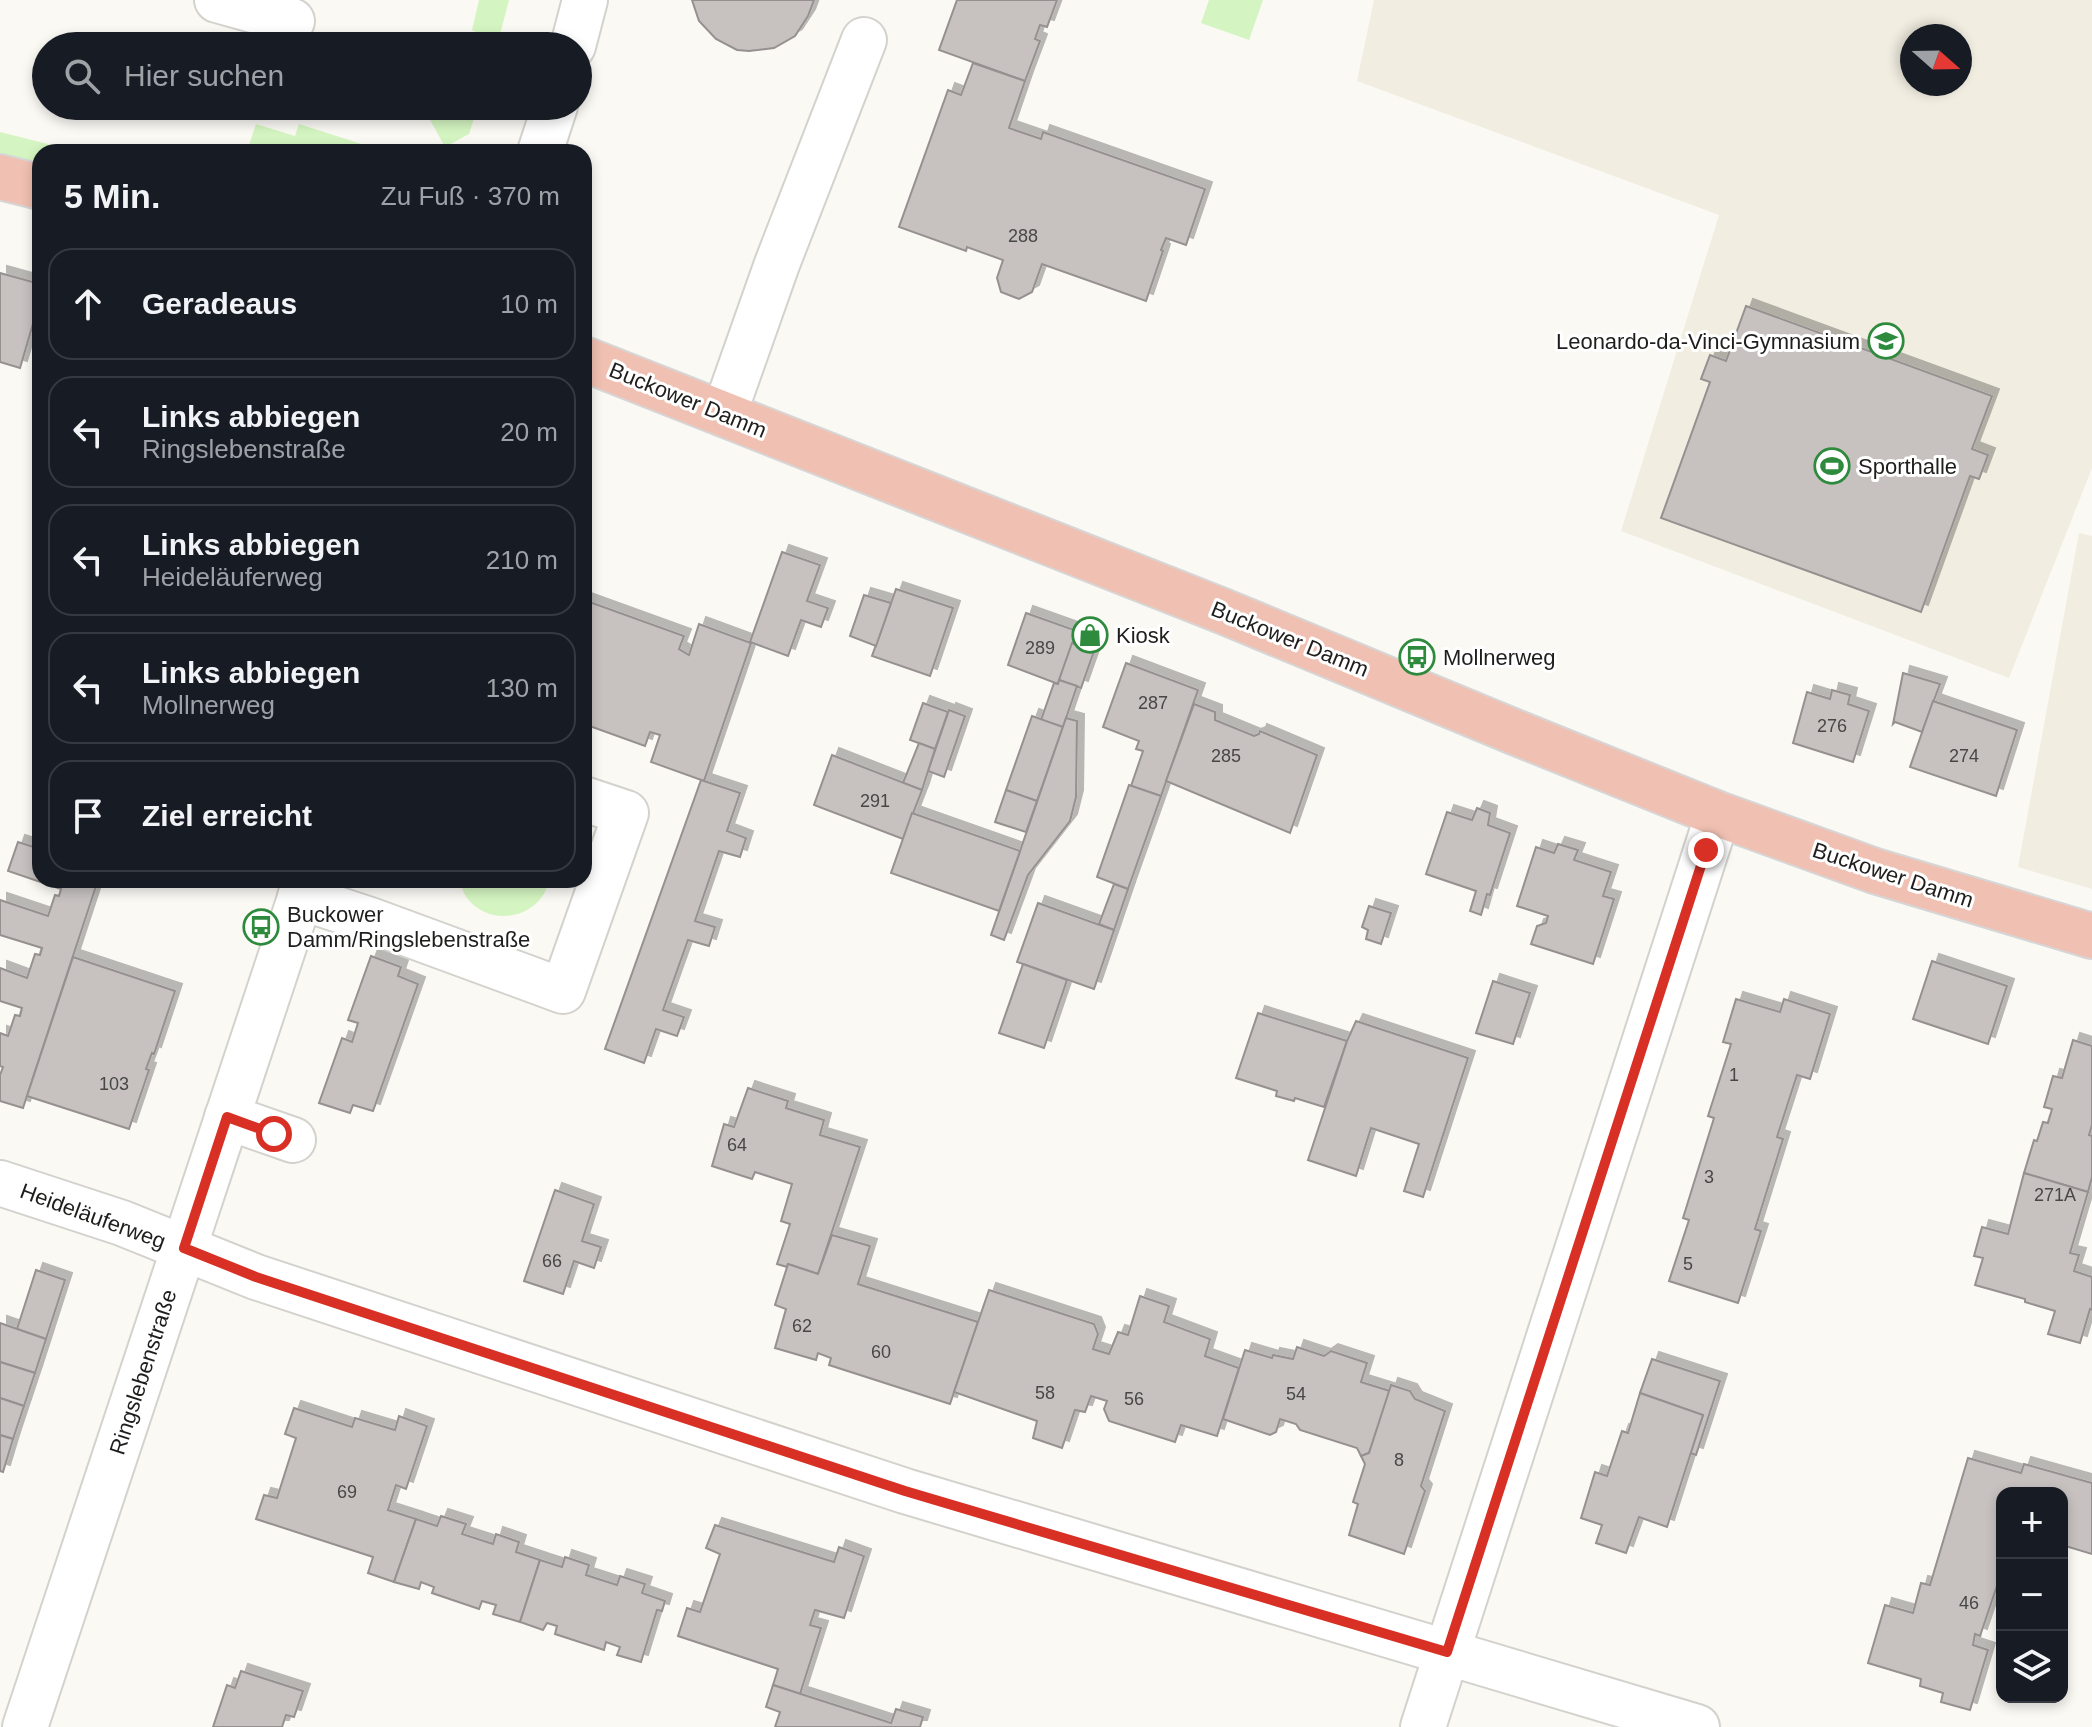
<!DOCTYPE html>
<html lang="de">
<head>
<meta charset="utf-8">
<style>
  :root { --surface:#171b24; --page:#242831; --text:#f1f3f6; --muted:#9ea1a6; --line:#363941 }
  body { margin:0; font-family:Arial,sans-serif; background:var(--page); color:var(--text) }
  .controls { position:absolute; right:24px; bottom:24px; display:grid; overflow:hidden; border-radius:16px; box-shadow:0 4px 12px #0003 }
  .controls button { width:72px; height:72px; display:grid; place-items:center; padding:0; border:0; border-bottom:2px solid var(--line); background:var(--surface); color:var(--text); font:40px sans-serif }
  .compass { position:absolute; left:1900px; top:24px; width:72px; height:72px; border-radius:50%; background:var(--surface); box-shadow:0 4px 12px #0003; rotate:110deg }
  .stop { position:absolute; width:24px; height:24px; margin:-18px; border:6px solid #d93025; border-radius:50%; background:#fff }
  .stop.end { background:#d93025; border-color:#fff; box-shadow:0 2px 8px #0008 }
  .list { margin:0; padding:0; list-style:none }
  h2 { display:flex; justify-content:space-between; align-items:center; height:104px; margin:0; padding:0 32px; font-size:34px }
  h2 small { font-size:26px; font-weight:400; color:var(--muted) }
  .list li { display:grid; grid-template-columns:52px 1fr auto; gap:24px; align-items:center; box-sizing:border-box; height:112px; margin:0 16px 16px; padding:0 16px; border:2px solid var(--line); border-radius:24px }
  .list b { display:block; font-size:30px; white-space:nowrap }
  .list p { margin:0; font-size:26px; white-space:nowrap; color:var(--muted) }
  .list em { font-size:26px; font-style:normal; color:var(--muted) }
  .icon { flex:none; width:44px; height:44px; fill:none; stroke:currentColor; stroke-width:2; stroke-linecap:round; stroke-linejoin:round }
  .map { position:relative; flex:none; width:2092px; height:1727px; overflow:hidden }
  .search { position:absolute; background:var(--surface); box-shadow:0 4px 12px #0003; left:32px; top:32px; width:560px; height:88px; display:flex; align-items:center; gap:20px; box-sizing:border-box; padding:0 28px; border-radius:44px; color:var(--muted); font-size:30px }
  .panel { position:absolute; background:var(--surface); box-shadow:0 4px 12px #0003; left:32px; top:144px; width:560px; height:744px; border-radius:24px }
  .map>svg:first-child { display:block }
</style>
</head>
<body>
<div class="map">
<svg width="2092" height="1727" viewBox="0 0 2092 1727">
  <defs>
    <filter id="shadow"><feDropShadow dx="7" dy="-7" stdDeviation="0" flood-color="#0004"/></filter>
  </defs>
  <rect width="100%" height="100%" fill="#fbf9f4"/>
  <g fill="#f1ede1" fill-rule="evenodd">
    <path d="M1374,0H2092V468L2009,678L1621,531L1719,215L1357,81ZM1912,36H1960V84H1912Z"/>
    <polygon points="2079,533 2092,536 2092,889 2018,867"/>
  </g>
  <g fill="#d4f5c1">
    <polygon points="479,0 509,0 497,46 477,46 482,35 472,30"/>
    <polygon points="1209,0 1263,0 1249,40 1201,23"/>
    <polygon points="436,106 478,106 469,134 445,147 428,116 441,119 444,109"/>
    <polygon points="256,124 295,136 299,124 371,147 375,152 250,152 247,151"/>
    <polygon points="0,132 80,152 40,152 40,168 0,158"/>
    <path d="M459,880H549C542,918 490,929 467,898C463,893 462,886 459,880Z"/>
  </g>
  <g fill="#c7c2c0" stroke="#969190" stroke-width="2" filter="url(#shadow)">
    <polygon points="692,0 814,0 808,16 795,36 774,48 749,51 737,50 716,39 699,21"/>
    <polygon points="957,0 1057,0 1047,27 1040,25 1035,39 1040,41 1025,81 939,50"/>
    <polygon points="973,63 1025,81 1009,128 1041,139 1043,132 1205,189 1186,245 1166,238 1161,250 1163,251 1146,301 1042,264 1032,292 1019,299 1001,292 997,278 1003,260 967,247 966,251 899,227 948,90 961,95"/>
    <polygon points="0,273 40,284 40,300 20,368 0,362"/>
    <polygon points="1746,306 1992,396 1972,449 1988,455 1979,479 1970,476 1921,612 1661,518 1710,382 1701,379 1710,355 1726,361"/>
    <polygon points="782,552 820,565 807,601 828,608 821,627 801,620 788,656 750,642"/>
    <polygon points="896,589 953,608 930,676 872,656"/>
    <polygon points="864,595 891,603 876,646 850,636"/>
    <polygon points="584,600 684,636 679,649 689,655 699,624 751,643 704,781 651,762 660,735 650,732 645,746 584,724"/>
    <polygon points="1026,613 1077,631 1058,684 1008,665"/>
    <polygon points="1072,643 1094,651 1081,688 1059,680"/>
    <polygon points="1126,663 1198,690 1161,796 1131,786 1143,751 1136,749 1139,741 1103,727"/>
    <polygon points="1903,673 1940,684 1922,732 1895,722 1893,724"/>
    <polygon points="1059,680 1077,686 1063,727 1041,720 1054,683 1058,684"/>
    <polygon points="1832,690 1850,695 1848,704 1869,711 1853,762 1793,743 1807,692 1830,699"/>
    <polygon points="1933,701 2017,730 1996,796 1910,767"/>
    <polygon points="923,703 948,712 935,749 910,740"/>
    <polygon points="1194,704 1215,712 1215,720 1254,736 1259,734 1260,731 1317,755 1290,833 1166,781"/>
    <polygon points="949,710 965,716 944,777 928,771"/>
    <polygon points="1032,716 1063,727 1037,801 1006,790"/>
    <polygon points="1066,718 1077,721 1076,797 1070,821 1028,875 1004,940 991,935"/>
    <polygon points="919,743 935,749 922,790 903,783"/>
    <polygon points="832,755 922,790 903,839 814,805"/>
    <polygon points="701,780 740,793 727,831 746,838 740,857 719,851 695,921 715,927 709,946 688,940 663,1010 684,1017 677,1036 656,1029 644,1063 605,1049"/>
    <polygon points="1129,785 1161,796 1128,889 1097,877"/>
    <polygon points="1006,790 1037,801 1026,832 995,822"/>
    <polygon points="1477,808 1490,813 1488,825 1510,833 1490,895 1487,894 1481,915 1470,911 1476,891 1426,874 1447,812 1472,820"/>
    <polygon points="912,813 1020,851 999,911 891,873"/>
    <polygon points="18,842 40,849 40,880 98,880 23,1108 0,1101 0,1075 3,1067 0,1066 0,1033 8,1036 15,1015 20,1016 22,1008 0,1001 0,968 27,978 35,954 40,955 42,948 0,935 0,900 48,916 55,895 59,896 61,889 8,871"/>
    <polygon points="1558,844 1578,850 1574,860 1611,872 1603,896 1614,899 1593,964 1531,944 1537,926 1546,923 1548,916 1517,906 1536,847 1554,853"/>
    <polygon points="1114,884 1128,889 1114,930 1099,924"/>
    <polygon points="1038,903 1114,930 1094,989 1017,962"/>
    <polygon points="1369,906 1391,913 1381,944 1366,939 1368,930 1362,927"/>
    <polygon points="371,956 401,967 398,976 418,984 373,1111 353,1105 350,1113 319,1103 342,1038 352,1042 358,1023 348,1020"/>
    <polygon points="73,957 175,991 154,1054 152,1053 146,1069 149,1070 129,1129 27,1096"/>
    <polygon points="1932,961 2007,986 1988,1044 1913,1019"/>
    <polygon points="1023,964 1067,980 1044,1048 999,1033"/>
    <polygon points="1493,981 1530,993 1513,1044 1476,1033"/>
    <polygon points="1736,999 1780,1012 1784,999 1830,1014 1810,1079 1797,1075 1777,1137 1783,1139 1755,1229 1761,1231 1738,1303 1669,1281 1689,1220 1683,1218 1714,1118 1708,1116 1731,1044 1723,1042"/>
    <polygon points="1258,1013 1347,1041 1324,1107 1295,1098 1294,1101 1276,1096 1277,1091 1236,1078"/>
    <polygon points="1356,1021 1468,1058 1423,1197 1404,1191 1419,1144 1371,1128 1356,1176 1308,1160 1347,1041"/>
    <polygon points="2073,1040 2092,1046 2092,1125 2089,1135 2092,1136 2092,1177 2088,1192 2024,1173 2034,1140 2037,1141 2043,1122 2048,1123 2052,1109 2044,1107 2053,1076 2062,1078"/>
    <polygon points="748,1088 788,1101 786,1108 824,1120 820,1135 860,1147 818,1274 788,1264 787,1267 777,1264 790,1224 781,1221 792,1184 755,1172 752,1179 712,1166 724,1124 734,1127"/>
    <polygon points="2024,1173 2088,1192 2070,1253 2079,1255 2074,1271 2092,1277 2092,1310 2090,1309 2080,1343 2048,1334 2055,1311 2025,1302 2025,1299 1975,1285 1983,1258 1974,1256 1982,1227 2008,1234"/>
    <polygon points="555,1190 594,1204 582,1241 601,1247 594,1268 574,1261 563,1294 524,1281"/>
    <polygon points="832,1235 870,1246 858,1284 978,1322 950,1404 829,1365 831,1358 818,1353 816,1360 775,1348 786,1309 775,1305 788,1264 818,1274"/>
    <polygon points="36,1270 65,1280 46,1339 17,1329"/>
    <polygon points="989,1290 1094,1324 1098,1334 1093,1349 1109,1354 1118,1332 1128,1335 1140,1296 1169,1306 1164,1322 1210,1339 1205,1356 1239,1368 1217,1436 1181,1425 1175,1442 1109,1421 1104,1409 1107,1401 1091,1396 1085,1412 1075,1410 1062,1448 1033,1438 1037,1421 954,1392"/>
    <polygon points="0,1323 46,1339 35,1373 0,1362"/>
    <polygon points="1297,1347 1324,1356 1331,1351 1367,1363 1361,1382 1390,1391 1369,1453 1361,1456 1357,1448 1300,1430 1296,1424 1280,1419 1276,1432 1270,1435 1223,1419 1245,1350 1272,1358 1273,1355 1293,1359"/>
    <polygon points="1652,1359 1720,1381 1696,1455 1690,1453 1703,1415 1640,1393"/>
    <polygon points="0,1362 35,1373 24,1406 0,1398"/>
    <polygon points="1391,1385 1410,1391 1415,1399 1445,1411 1421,1486 1425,1491 1404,1554 1349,1535 1358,1504 1353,1502 1365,1464 1361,1456 1369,1453"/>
    <polygon points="1640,1393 1703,1415 1667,1527 1639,1517 1626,1553 1596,1543 1602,1525 1581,1518 1595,1472 1607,1476 1622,1431 1628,1433"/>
    <polygon points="0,1398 24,1406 13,1439 0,1435"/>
    <polygon points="294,1408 352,1427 355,1418 395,1430 399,1416 427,1426 406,1489 396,1485 388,1510 416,1519 394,1582 368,1573 373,1557 256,1519 264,1495 277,1498 296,1438 285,1434"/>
    <polygon points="0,1435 13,1439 3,1472 0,1471"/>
    <polygon points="1968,1458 2021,1473 2024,1464 2092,1483 2092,1554 2062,1545 2062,1493 2002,1493 2002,1580 1999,1580 1980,1636 1975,1634 1973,1645 1988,1650 1970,1710 1941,1702 1943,1693 1920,1686 1921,1679 1868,1663 1885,1605 1913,1613 1921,1583 1930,1585"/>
    <polygon points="441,1516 466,1524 462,1534 493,1544 496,1534 519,1542 516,1552 540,1560 520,1622 493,1614 496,1605 482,1601 479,1609 432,1593 434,1587 421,1582 419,1589 394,1582 416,1519 437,1526"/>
    <polygon points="715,1525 834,1562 839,1547 864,1556 844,1618 815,1610 810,1625 821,1628 800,1694 773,1685 778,1669 678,1636 687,1608 700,1612 720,1554 706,1548"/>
    <polygon points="565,1557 589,1565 586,1575 617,1585 620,1576 645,1584 642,1593 665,1601 662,1611 657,1610 641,1662 617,1655 620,1647 606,1642 604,1650 555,1634 557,1626 547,1623 543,1630 520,1622 540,1560 562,1567"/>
    <polygon points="241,1671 303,1691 294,1717 286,1715 282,1727 213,1727 227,1685 235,1688"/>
    <polygon points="773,1685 891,1723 896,1709 923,1717 920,1727 775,1727 780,1712 766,1707"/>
  </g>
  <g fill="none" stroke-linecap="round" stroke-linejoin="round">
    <defs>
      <g id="minor">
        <polyline points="217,0 292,21"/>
        <polyline points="573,46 585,0"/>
        <polyline points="540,152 555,106"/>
        <polyline points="724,414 777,264 864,40"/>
        <polyline points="300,897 370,920 563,991 626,813 584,799"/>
        <polyline points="227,1117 293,1140"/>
        <polyline points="0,1183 122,1223 256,1277 905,1491 1697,1727"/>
        <polyline points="25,1727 306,880"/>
        <polyline points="1423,1727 1718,814"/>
      </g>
      <g id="major">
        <polyline points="0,177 40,187"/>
        <polyline points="584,359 1225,612 1517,733 1718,814 1875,871 2092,936"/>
      </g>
    </defs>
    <use href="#minor" stroke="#d3d2cd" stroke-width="48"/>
    <use href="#major" stroke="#d7d6d6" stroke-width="48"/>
    <use href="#minor" stroke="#fff" stroke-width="44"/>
    <use href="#major" stroke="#f0c1b2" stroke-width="44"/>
  </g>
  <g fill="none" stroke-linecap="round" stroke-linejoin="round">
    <polyline stroke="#d93025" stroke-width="10" points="274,1134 227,1117 184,1248 256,1277 905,1491 1447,1652 1706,850"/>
  </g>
  <defs>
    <symbol id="school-ring" viewBox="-11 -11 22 22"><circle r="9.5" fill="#fff" stroke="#2e8a3c" stroke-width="1.5"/><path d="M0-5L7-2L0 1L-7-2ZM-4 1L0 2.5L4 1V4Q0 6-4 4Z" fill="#2e8a3c"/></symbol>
    <symbol id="stadium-ring" viewBox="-11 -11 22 22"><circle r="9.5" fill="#fff" stroke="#2e8a3c" stroke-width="1.5"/><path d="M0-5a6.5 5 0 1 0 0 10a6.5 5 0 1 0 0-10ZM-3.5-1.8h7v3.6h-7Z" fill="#2e8a3c"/></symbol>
    <symbol id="shop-ring" viewBox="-11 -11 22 22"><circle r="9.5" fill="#fff" stroke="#2e8a3c" stroke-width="1.5"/><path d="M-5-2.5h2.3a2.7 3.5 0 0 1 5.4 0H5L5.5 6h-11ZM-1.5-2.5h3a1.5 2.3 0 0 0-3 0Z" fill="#2e8a3c"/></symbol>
    <symbol id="bus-ring" viewBox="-11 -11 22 22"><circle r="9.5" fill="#fff" stroke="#2e8a3c" stroke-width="1.5"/><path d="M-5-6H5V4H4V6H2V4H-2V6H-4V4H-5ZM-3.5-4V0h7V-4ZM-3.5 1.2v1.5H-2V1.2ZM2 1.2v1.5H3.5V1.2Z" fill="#2e8a3c"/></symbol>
  </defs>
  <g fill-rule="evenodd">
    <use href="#school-ring" x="1866" y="321" width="40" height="40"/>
    <use href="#stadium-ring" x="1812" y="446" width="40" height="40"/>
    <use href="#shop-ring" x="1070" y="615" width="40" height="40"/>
    <use href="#bus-ring" x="1397" y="637" width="40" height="40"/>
    <use href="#bus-ring" x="241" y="907" width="40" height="40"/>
  </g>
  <g text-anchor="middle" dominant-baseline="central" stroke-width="6" stroke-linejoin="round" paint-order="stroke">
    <g font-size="18" fill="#494746">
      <text x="1023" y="236">288</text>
      <text x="1040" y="648">289</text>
      <text x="1153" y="703">287</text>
      <text x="1832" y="726">276</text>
      <text x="1226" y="756">285</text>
      <text x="1964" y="756">274</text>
      <text x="875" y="801">291</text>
      <text x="1734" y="1075">1</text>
      <text x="114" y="1084">103</text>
      <text x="737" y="1145">64</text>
      <text x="1709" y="1177">3</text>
      <text x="2055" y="1195">271A</text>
      <text x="552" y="1261">66</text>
      <text x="1688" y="1264">5</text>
      <text x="802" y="1326">62</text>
      <text x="881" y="1352">60</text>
      <text x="1045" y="1393">58</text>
      <text x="1296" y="1394">54</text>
      <text x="1134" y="1399">56</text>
      <text x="1399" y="1460">8</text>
      <text x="347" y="1492">69</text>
      <text x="1969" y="1603">46</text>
    </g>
    <g font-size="22" fill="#1f1e1d" stroke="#fff" text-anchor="start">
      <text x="1860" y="341" text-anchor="end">Leonardo-da-Vinci-Gymnasium</text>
      <text x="1858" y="466">Sporthalle</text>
      <text x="1116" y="635">Kiosk</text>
      <text x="1443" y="657">Mollnerweg</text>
      <text x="287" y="914">Buckower<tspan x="287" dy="25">Damm/Ringslebenstraße</tspan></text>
    </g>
    <g font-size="22" fill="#1f1e1d" stroke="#fff">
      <text transform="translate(688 400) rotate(22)">Buckower Damm</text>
      <text transform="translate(1290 639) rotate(22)">Buckower Damm</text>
      <text transform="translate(1893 875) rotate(18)">Buckower Damm</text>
      <text transform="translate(93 1216) rotate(20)">Heideläuferweg</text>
      <text transform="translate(143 1372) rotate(-72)">Ringslebenstraße</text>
    </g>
  </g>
</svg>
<div class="controls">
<button>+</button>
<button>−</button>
<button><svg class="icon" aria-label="layers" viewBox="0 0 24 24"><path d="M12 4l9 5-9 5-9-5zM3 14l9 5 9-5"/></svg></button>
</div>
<svg class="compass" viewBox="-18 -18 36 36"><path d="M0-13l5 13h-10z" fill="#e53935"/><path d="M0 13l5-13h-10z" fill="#9ea1a6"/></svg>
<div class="stop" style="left:274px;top:1134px"></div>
<div class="stop end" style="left:1706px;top:850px"></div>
<div class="search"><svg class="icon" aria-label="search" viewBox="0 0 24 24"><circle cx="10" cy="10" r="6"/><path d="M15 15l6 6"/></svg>Hier suchen</div>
<section class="panel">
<h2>5 Min.<small>Zu Fuß · 370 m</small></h2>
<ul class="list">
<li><svg class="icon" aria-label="ahead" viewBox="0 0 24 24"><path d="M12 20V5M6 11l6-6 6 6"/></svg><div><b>Geradeaus</b></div><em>10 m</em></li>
<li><svg class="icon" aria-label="left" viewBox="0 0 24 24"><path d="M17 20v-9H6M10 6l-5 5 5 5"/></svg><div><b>Links abbiegen</b><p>Ringslebenstraße</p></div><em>20 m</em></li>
<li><svg class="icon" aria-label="left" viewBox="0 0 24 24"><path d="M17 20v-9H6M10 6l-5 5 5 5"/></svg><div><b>Links abbiegen</b><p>Heideläuferweg</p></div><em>210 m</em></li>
<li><svg class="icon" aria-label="left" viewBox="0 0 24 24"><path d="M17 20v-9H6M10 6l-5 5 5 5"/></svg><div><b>Links abbiegen</b><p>Mollnerweg</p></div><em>130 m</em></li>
<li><svg class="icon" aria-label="arrive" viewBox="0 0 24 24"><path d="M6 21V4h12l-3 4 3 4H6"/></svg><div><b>Ziel erreicht</b></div></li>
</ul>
</section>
</div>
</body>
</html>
